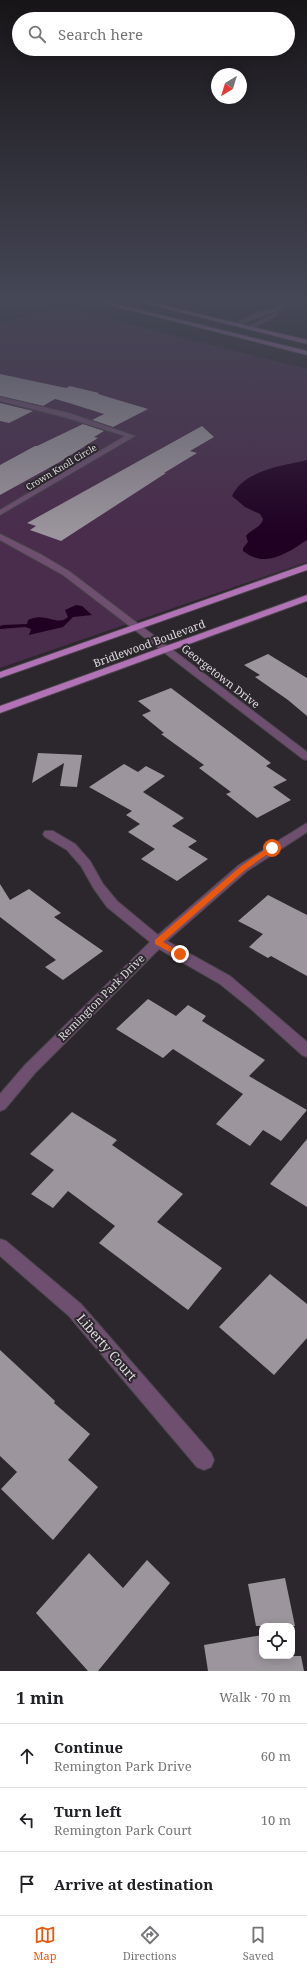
<!DOCTYPE html>
<html lang="en">
<head>
<meta charset="utf-8">
<style>
  :root { --surface:#fff; --page:#f6f6f6; --text:#202124; --muted:#757577; --line:#e0e0e0; --accent:#ea580c }
  body { margin:0; font-family:"Noto Serif",serif; background:var(--page); color:var(--text) }
  .controls { position:absolute; right:12px; bottom:12px; display:grid; overflow:hidden; border-radius:8px; box-shadow:0 2px 10px #0003 }
  .controls button { width:36px; height:36px; display:grid; place-items:center; padding:0; border:0; border-bottom:1px solid var(--line); background:var(--surface); color:var(--text); font:20px sans-serif }
  .compass { position:absolute; left:211px; top:68px; width:36px; height:36px; border-radius:50%; background:var(--surface); box-shadow:0 2px 10px #0003; rotate:218deg }
  .stop { position:absolute; width:12px; height:12px; margin:-9px; border:3px solid #ea580c; border-radius:50%; background:#fff }
  .stop.end { background:#ea580c; border-color:#fff; box-shadow:0 1px 4px #0008 }
  .list { margin:0; padding:0; list-style:none }
  h2 { display:flex; justify-content:space-between; align-items:center; height:52px; margin:0; padding:0 16px; font-size:17px }
  h2 small { font-size:13px; font-weight:400; color:var(--muted) }
  .list li { display:grid; grid-template-columns:26px 1fr auto; gap:12px; align-items:center; box-sizing:border-box; height:64px; padding:0 16px; border-top:1px solid var(--line) }
  .list b { display:block; font-size:15px; white-space:nowrap }
  .list p { margin:0; font-size:13px; white-space:nowrap; color:var(--muted) }
  .list em { font-size:13px; font-style:normal; color:var(--muted) }
  .icon { flex:none; width:22px; height:22px; fill:none; stroke:currentColor; stroke-width:2; stroke-linecap:round; stroke-linejoin:round }
  .map { position:relative; flex:none; width:307px; height:1671px; overflow:hidden }
  .search { position:absolute; background:var(--surface); box-shadow:0 2px 10px #0003; left:12px; right:12px; top:12px; height:44px; display:flex; align-items:center; gap:10px; box-sizing:border-box; padding:0 14px; border-radius:22px; color:var(--muted); font-size:15px }
  .sheet { height:244px; background:var(--surface) }
  nav { display:flex; justify-content:space-around; align-items:center; box-sizing:border-box; height:56px; border-top:1px solid var(--line); background:var(--surface); font-size:11px; color:var(--muted) }
  nav a { display:grid; justify-items:center; gap:2px }
  nav .on { color:var(--accent) }
  .map>svg:first-child { display:block }
</style>
</head>
<body>
<div class="map">
<svg width="307" height="1671" viewBox="0 0 307 1671">
  <rect width="100%" height="100%" fill="#2c272c"/>
  <polygon fill="#4a2c4c" points="64,308 307,369 307,562 0,668 0,322 7,322"/>
  <g fill="#200023">
    <path d="M307,460V540C287,553 266,569 243,551V548L248,542L246,536C251,529 261,528 263,519L260,514L245,507L232,496C244,470 282,466 307,460Z"/>
    <path d="M76,605L82,606L92,615L73,617L63,627L29,635L31,629L25,627L0,629V626L3,625L27,624L28,620C45,611 58,627 68,617L65,610Z"/>
  </g>
  <g fill="#9c959d">
    <polygon points="0,374 66,388 70,386 99,393 98,394 148,409 113,427 92,420 104,414 69,403 55,399 43,406 0,396"/>
    <polygon points="0,403 33,411 9,423 0,421"/>
    <polygon points="83,424 104,431 94,437 98,438 58,463 0,495 0,465 35,446 37,446"/>
    <polygon points="202,426 214,437 190,451 197,453 164,473 166,473 61,541 30,530 36,526 27,523"/>
    <polygon points="268,654 307,678 307,716 288,700 255,677 260,675 244,665"/>
    <polygon points="171,688 271,763 266,766 287,780 273,787 291,800 257,818 226,794 231,792 199,768 204,765 161,734 164,733 142,715 151,711 138,701"/>
    <polygon points="38,753 82,755 77,787 60,786 64,763 32,783"/>
    <polygon points="124,764 138,772 146,766 165,776 143,792 184,818 172,826 197,841 188,847 208,859 177,881 141,859 155,849 128,832 140,824 126,815 132,811 89,787"/>
    <polygon points="0,884 10,900 29,889 61,913 54,917 103,951 63,980 45,967 56,960 0,917"/>
    <polygon points="268,895 307,915 307,976 271,956 268,958 249,947 263,934 238,921"/>
    <polygon points="148,999 176,1016 188,1005 206,1016 202,1021 265,1060 249,1076 307,1110 281,1141 263,1130 250,1146 216,1124 243,1094 173,1049 163,1058 116,1029"/>
    <polygon points="72,1112 117,1140 112,1145 183,1194 157,1222 222,1268 188,1310 99,1243 115,1226 68,1191 53,1208 31,1194 54,1170 30,1154"/>
    <polygon points="307,1139 307,1207 270,1184"/>
    <polygon points="270,1274 307,1304 307,1338 274,1375 219,1327"/>
    <polygon points="0,1350 55,1401 54,1403 90,1434 68,1460 98,1487 53,1540 1,1489 17,1472 0,1456"/>
    <polygon points="89,1553 123,1588 147,1560 170,1583 98,1671 88,1671 36,1613"/>
    <polygon points="285,1578 295,1626 256,1626 248,1584"/>
    <polygon points="262,1635 262,1656 301,1656 304,1671 208,1671 204,1645"/>
  </g>
  <g fill="none" stroke-linecap="round" stroke-linejoin="round">
    <defs>
      <g id="minor">
        <polygon points="108,301 117,301 105,304 105,302"/>
        <path d="M285,301H291L278,311L275,317L250,329L245,328L271,315L272,313C263,314 237,328 232,325L258,312L274,309Z"/>
        <polygon points="302,301 307,301 307,303 303,302"/>
        <polygon points="0,397 69,413 135,436 0,515 0,510 125,436 64,417 0,401"/>
        <polygon points="0,534 42,555 69,571 307,752 307,760 303,759 63,575 0,540"/>
        <polygon points="307,823 307,832 247,871 167,941 230,976 307,1042 307,1057 302,1055 251,1009 220,984 159,949 35,1073 5,1109 0,1111 0,1094 25,1065 150,942 107,907 94,889 81,866 67,850 45,837 43,834 45,831 53,831 75,844 90,861 103,884 117,901 158,935 239,865"/>
        <polygon points="0,1239 6,1241 81,1304 211,1453 214,1460 211,1467 204,1470 197,1467 69,1316 0,1256"/>
      </g>
      <g id="major">
        <polygon points="94,301 103,301 307,351 307,355"/>
        <polygon points="136,301 145,301 307,340 307,344"/>
        <polygon points="307,564 307,570 0,678 0,672"/>
        <polygon points="307,595 307,601 0,713 0,706"/>
      </g>
    </defs>
    <use href="#minor" stroke="#484449" stroke-width="2"/>
    <use href="#major" stroke="#484449" stroke-width="2"/>
    <use href="#minor" fill="#6e4f70" fill-rule="evenodd"/>
    <use href="#major" fill="#b273b6" fill-rule="evenodd"/>
  </g>
  <linearGradient id="sky" x2="0" y2="1"><stop stop-color="#181518"/><stop offset="0.56" stop-color="#454756"/><stop offset="1" stop-color="#454756" stop-opacity="0"/></linearGradient>
  <rect width="307" height="535" fill="url(#sky)"/>
  <polygon fill="#ea580c" points="270,846 276,848 245,870 163,942 182,953 182,956 177,956 155,944 155,940 240,867"/>
  <g text-anchor="middle" dominant-baseline="central" stroke-width="4" stroke-linejoin="round" paint-order="stroke">
    <g font-size="9" fill="#dedbdf" stroke="#2c272c">
      <text transform="translate(61 467) rotate(-31)">Crown Knoll Circle</text>
    </g>
    <g font-size="11" fill="#dedbdf" stroke="#2c272c">
      <text transform="translate(149 643) rotate(-20)">Bridlewood Boulevard</text>
      <text transform="translate(221 676) rotate(38)">Georgetown Drive</text>
      <text transform="translate(101 997) rotate(-45)">Remington Park Drive</text>
    </g>
    <g font-size="13" fill="#dedbdf" stroke="#2c272c">
      <text transform="translate(107 1347) rotate(49)">Liberty Court</text>
    </g>
  </g>
</svg>
<div class="controls">
<button><svg class="icon" aria-label="locate" viewBox="0 0 24 24"><circle cx="12" cy="12" r="6"/><path d="M12 2v4M12 18v4M2 12h4M18 12h4"/></svg></button>
</div>
<svg class="compass" viewBox="-18 -18 36 36"><path d="M0-13l5 13h-10z" fill="#e53935"/><path d="M0 13l5-13h-10z" fill="#757577"/></svg>
<div class="stop" style="left:272px;top:848px"></div>
<div class="stop end" style="left:180px;top:954px"></div>
<div class="search"><svg class="icon" aria-label="search" viewBox="0 0 24 24"><circle cx="10" cy="10" r="6"/><path d="M15 15l6 6"/></svg>Search here</div>
</div>
<section class="sheet">
<h2>1 min<small>Walk · 70 m</small></h2>
<ul class="list">
<li><svg class="icon" aria-label="ahead" viewBox="0 0 24 24"><path d="M12 20V5M6 11l6-6 6 6"/></svg><div><b>Continue</b><p>Remington Park Drive</p></div><em>60 m</em></li>
<li><svg class="icon" aria-label="left" viewBox="0 0 24 24"><path d="M17 20v-9H6M10 6l-5 5 5 5"/></svg><div><b>Turn left</b><p>Remington Park Court</p></div><em>10 m</em></li>
<li><svg class="icon" aria-label="arrive" viewBox="0 0 24 24"><path d="M6 21V4h12l-3 4 3 4H6"/></svg><div><b>Arrive at destination</b></div></li>
</ul>
</section>
<nav>
<a class="on"><svg class="icon" aria-label="map" viewBox="0 0 24 24"><path d="M3 6l6-2 6 2 6-2v14l-6 2-6-2-6 2zM9 4v14M15 6v14"/></svg>Map</a>
<a><svg class="icon" aria-label="directions" viewBox="0 0 24 24"><path d="M12 3l9 9-9 9-9-9zM9 14v-3h6M13 9l2 2-2 2"/></svg>Directions</a>
<a><svg class="icon" aria-label="saved" viewBox="0 0 24 24"><path d="M7 4h10v16l-5-4-5 4z"/></svg>Saved</a>
</nav>
</body>
</html>
